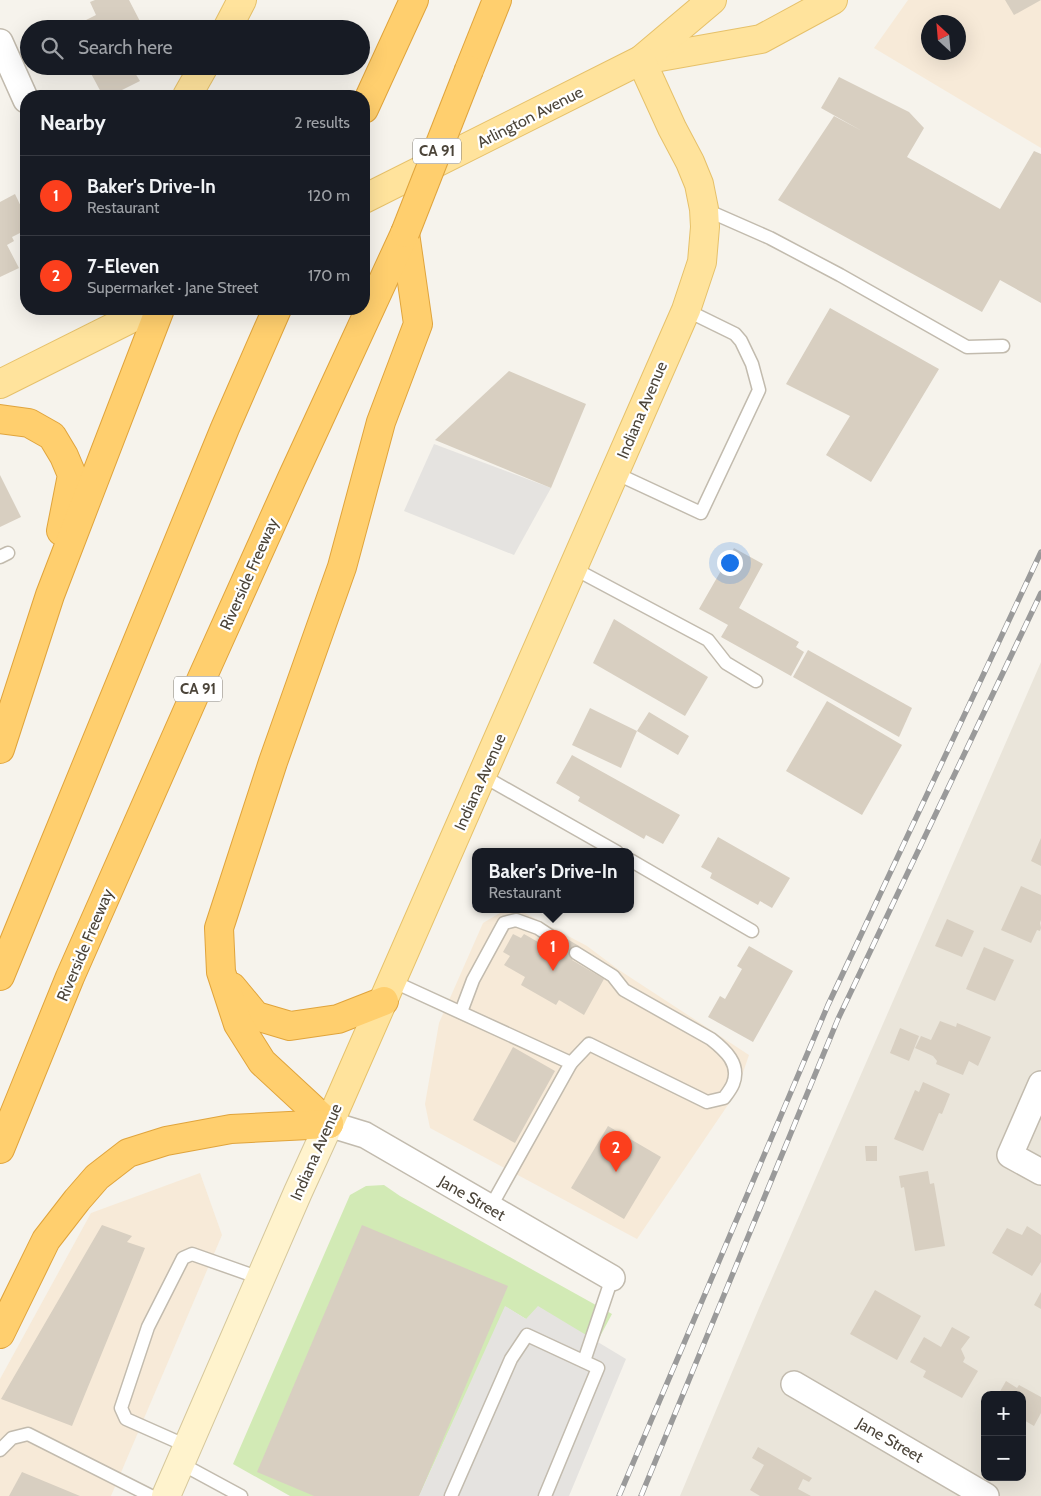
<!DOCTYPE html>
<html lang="en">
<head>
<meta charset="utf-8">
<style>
  :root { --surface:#171b24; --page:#242831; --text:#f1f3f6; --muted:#9ea1a6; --line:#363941; --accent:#fc3f1d }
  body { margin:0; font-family:Cabin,sans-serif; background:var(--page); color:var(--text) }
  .controls { position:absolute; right:15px; bottom:15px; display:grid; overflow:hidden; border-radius:10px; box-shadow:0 5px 20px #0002 }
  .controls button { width:45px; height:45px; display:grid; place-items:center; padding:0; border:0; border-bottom:1px solid var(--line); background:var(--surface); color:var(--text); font:25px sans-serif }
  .compass { position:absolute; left:921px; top:15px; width:45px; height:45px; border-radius:50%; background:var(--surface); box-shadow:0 5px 20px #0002; rotate:334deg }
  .you { position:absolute; left:729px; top:562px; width:18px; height:18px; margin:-12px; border:4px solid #fff; border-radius:50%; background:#1a73e8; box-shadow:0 0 0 8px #1a73e833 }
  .badge { display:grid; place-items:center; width:32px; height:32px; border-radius:50%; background:var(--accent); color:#fff; font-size:16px; font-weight:700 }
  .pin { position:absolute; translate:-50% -41px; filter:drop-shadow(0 1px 2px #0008) }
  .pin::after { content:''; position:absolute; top:26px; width:18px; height:15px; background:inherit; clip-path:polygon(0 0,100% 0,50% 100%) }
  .popup { position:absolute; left:472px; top:848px; width:162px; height:65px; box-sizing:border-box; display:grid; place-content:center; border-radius:10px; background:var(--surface); filter:drop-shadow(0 1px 4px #0005); font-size:16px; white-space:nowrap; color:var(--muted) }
  .popup b { font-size:19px; color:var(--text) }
  .popup::after { content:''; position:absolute; left:50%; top:100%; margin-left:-10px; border:10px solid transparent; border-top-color:var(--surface) }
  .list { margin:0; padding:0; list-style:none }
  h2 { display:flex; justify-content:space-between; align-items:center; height:65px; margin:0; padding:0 20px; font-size:21px }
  h2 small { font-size:16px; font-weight:400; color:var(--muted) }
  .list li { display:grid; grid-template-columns:32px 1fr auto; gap:15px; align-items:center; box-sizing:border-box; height:80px; padding:0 20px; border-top:1px solid var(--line) }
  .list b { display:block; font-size:19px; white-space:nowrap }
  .list p { margin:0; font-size:16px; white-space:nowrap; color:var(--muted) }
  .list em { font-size:16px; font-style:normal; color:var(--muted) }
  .icon { flex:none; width:28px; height:28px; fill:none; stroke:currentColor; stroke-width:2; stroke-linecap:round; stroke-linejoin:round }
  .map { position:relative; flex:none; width:1041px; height:1496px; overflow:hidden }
  .search { position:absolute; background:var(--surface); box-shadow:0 5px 20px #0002; left:20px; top:20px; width:350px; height:55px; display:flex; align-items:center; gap:12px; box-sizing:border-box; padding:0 18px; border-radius:28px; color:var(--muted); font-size:19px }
  .panel { position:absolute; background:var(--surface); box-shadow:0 5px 20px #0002; left:20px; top:90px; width:350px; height:225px; border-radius:20px }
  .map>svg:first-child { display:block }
</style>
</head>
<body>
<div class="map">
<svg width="1041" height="1496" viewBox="0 0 1041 1496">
  <rect width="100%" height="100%" fill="#f6f3ec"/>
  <path fill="#eae5da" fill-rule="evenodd" d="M1041,662V1496H680L759,1308ZM985,1395H1022V1477H985Z"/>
  <g fill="#f7ead8" fill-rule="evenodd">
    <path d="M908,0H1041V148L874,48ZM928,22H958V52H928Z"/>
    <polygon points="505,910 519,910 587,946 619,970 749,1055 736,1093 637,1239 430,1128 425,1104 439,1023 483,923"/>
    <polygon points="200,1173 222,1235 111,1496 0,1496 0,1379 91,1213"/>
  </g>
  <polygon fill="#d2eab5" points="384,1185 400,1196 612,1314 597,1342 526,1319 506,1307 419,1496 290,1496 233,1464 350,1195 366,1186"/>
  <g fill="#e5e3e0">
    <polygon points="434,444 551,488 514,555 404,511"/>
    <polygon points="505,1306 526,1319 538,1306 626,1359 569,1496 419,1496"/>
  </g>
  <g fill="#d8cfc1">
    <polygon points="95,0 129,0 144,29 88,29 84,21 96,15 90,2"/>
    <polygon points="1005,0 1041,0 1014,15"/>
    <polygon points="87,66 142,66 143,69 135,73 140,81 110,96 103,96"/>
    <polygon points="839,77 909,112 924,128 907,157 1000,209 1034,151 1041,154 1041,303 1000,280 982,312 778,200 834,116 862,131 821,108"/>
    <polygon points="15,194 26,217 26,230 12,237 14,241 7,245 19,268 0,277 0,202"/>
    <polygon points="830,308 939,369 871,482 826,455 850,416 786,384"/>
    <polygon points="509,371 586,404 551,488 435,440"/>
    <polygon points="0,475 21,517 0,527"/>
    <polygon points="734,548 763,564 739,608 799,642 796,647 804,652 791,676 721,637 728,625 699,609"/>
    <polygon points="614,619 708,677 685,716 593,663"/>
    <polygon points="808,650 912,708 899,737 793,677"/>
    <polygon points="827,701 902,745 862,815 786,771"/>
    <polygon points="590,708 637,731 649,712 689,736 678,755 637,731 621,768 572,745"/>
    <polygon points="572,755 680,815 663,844 646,835 644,839 578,801 580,797 556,783"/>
    <polygon points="718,837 790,878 772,908 760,901 758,905 710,878 712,873 701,867"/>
    <polygon points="1041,838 1041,866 1031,861"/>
    <polygon points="1021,886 1041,895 1041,920 1040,923 1041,928 1040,931 1037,930 1031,943 1001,930"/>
    <polygon points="947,919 974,931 962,957 935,946"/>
    <polygon points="513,934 521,938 524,934 554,951 562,936 579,946 572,960 604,979 584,1015 559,1000 556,1005 521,985 525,977 504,965 510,956 503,952"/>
    <polygon points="749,946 793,971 753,1042 708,1017 720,996 725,999 742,969 737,966"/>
    <polygon points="984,947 1014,960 995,1001 966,989"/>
    <polygon points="940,1021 956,1027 957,1023 991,1037 978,1066 969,1061 963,1075 936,1064 937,1061 933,1056 915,1048 921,1036 931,1040"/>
    <polygon points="900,1028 919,1036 909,1061 890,1053"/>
    <polygon points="513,1047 555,1071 515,1143 473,1120"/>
    <polygon points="923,1082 950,1094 942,1114 939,1113 923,1151 894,1139 915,1090 919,1092"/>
    <polygon points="608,1126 661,1157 624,1219 571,1188"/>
    <polygon points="865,1146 877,1146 877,1161 866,1161"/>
    <polygon points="928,1171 930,1184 934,1183 945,1246 915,1251 904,1187 901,1188 899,1176"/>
    <polygon points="102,1225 132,1236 127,1242 145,1248 72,1426 1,1399"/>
    <polygon points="362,1225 508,1286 419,1496 314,1496 257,1472"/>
    <polygon points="1027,1226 1041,1235 1041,1262 1032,1276 992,1253 1007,1228 1022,1235"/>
    <polygon points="875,1290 921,1316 897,1360 850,1334"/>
    <polygon points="1041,1292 1041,1309 1034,1305"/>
    <polygon points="952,1327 970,1337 961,1349 965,1358 963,1362 978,1371 962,1398 923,1377 926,1371 910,1362 924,1337 941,1347"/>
    <polygon points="1006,1381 1017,1388 1019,1385 1041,1397 1041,1413 1034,1426 1022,1419 1022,1395 998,1395"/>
    <polygon points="758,1447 812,1478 809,1482 803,1479 798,1489 811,1496 760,1496 750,1490 764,1465 752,1458"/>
    <polygon points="22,1472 80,1496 9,1496"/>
  </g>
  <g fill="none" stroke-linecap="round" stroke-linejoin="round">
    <defs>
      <g id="service">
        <polyline points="704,209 770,238 840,275 967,347 1003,346"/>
        <polyline points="615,473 701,513 759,390 752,364 741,341 735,334 686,310"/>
        <polyline points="0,557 8,553"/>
        <polyline points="573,568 708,640 726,663 756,681"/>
        <polyline points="483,776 617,852"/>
        <polyline points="630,860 752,931"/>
        <polyline points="392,981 571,1063 490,1208"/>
        <polyline points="461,1012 473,980 504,923 516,920 538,928 559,942"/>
        <path d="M571,1063L589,1044L707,1102L724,1098C727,1094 731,1089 733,1084C741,1064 725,1050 711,1039L624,990L613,976L576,953"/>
        <polyline points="584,1361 612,1278"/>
        <polyline points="187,1446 126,1419 121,1408 148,1327 183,1258 192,1254 260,1278"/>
        <polyline points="0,1450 12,1438 28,1434 151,1496"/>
        <polyline points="180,1463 241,1496"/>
        <polyline points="451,1496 511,1359 527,1335 598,1368 545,1496"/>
      </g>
      <g id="minor">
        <polyline points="0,42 26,100"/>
        <polyline points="1041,1084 1010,1155 1041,1172"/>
        <polyline points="329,1124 365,1135 612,1278"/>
        <polyline points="794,1384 986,1496"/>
      </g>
      <polyline id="secondary" points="166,1496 298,1192 329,1124"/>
      <g id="primary">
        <polyline points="227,29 242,0"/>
        <polyline points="643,60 761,39 833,0"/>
        <polyline points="187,96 204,66"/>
        <polyline points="364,199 641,60 712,0"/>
        <polyline points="0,384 150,309"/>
        <polyline points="329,1124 686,310 702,262 705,227 704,209 699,184 690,162 672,128 641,60"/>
      </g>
      <g id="motorway">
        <polyline points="469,70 497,0"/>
        <polyline points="364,109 414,0"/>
        <polyline points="0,419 29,423 52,436 64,456 72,475 61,531"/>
        <polyline points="0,749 50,595 160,309"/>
        <polyline points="0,976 225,428 277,309"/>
        <polyline points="232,987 256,1016 290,1026 338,1019 384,1001"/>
        <polyline points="329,1124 262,1062 238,1024 221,972 219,928 273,762 342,567 381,422 418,324 405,233"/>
        <polyline points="0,1149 70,977 202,678 292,478 405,233"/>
        <polyline points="0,1334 46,1240 77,1200 97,1177 128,1153 166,1141 231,1129 329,1124"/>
      </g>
    </defs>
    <use href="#service" stroke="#c2bbae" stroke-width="15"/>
    <use href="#minor" stroke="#c2bbae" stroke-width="28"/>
    <use href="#secondary" stroke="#d6c79b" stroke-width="30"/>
    <use href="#primary" stroke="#e6c16a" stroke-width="30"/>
    <use href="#motorway" stroke="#e0a43c" stroke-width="30"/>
    <use href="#service" stroke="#fff" stroke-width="12"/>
    <use href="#minor" stroke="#fff" stroke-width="25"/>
    <use href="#secondary" stroke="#fff3cd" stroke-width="28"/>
    <use href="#primary" stroke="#ffe39c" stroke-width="28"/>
    <use href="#motorway" stroke="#ffcf6e" stroke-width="28"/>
    <defs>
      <g id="rail">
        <polyline points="619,1496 828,1005 1041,552"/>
        <polyline points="641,1496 838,1019 1041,593"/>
      </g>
    </defs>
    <use href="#rail" stroke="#9a9a9a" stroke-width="5.5"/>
    <use href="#rail" stroke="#fff" stroke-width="4" stroke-dasharray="11" stroke-linecap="butt"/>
    <defs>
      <polyline id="motorway-bridge" points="405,233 469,70"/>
    </defs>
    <use href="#motorway-bridge" stroke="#e0a43c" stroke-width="30" stroke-linecap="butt"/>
    <use href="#motorway-bridge" stroke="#ffcf6e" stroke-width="28"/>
  </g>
  <g text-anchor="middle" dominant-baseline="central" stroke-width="4.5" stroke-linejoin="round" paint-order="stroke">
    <g fill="#fff" stroke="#817c74" stroke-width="1">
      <rect x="413" y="138.5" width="48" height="25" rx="4"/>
      <rect x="174" y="676.5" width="48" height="25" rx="4"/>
    </g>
    <g font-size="15" font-weight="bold" fill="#4b4439">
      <text x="437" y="151">CA 91</text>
      <text x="198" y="689">CA 91</text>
    </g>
    <g font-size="16" fill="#4b4439" stroke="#fff">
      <text transform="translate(530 117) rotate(-27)">Arlington Avenue</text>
      <text transform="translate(642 410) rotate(-67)">Indiana Avenue</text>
      <text transform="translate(249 574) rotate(-66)">Riverside Freeway</text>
      <text transform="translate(480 782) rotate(-66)">Indiana Avenue</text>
      <text transform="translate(85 945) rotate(-67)">Riverside Freeway</text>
      <text transform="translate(316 1152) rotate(-66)">Indiana Avenue</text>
      <text transform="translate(472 1198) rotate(30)">Jane Street</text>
      <text transform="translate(890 1440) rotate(30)">Jane Street</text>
    </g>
  </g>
</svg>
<div class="controls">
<button>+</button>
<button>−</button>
</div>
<svg class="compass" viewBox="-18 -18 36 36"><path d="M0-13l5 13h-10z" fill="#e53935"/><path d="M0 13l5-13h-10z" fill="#9ea1a6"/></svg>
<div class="you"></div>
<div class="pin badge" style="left:553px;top:971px">1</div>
<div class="popup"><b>Baker's Drive-In</b>Restaurant</div>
<div class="pin badge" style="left:616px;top:1172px">2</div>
<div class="search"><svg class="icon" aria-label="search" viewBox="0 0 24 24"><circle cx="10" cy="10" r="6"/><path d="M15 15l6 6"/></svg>Search here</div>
<section class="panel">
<h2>Nearby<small>2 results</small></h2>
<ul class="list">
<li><span class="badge">1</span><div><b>Baker's Drive-In</b><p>Restaurant</p></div><em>120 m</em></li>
<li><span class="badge">2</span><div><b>7-Eleven</b><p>Supermarket · Jane Street</p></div><em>170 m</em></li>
</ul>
</section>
</div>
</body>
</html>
